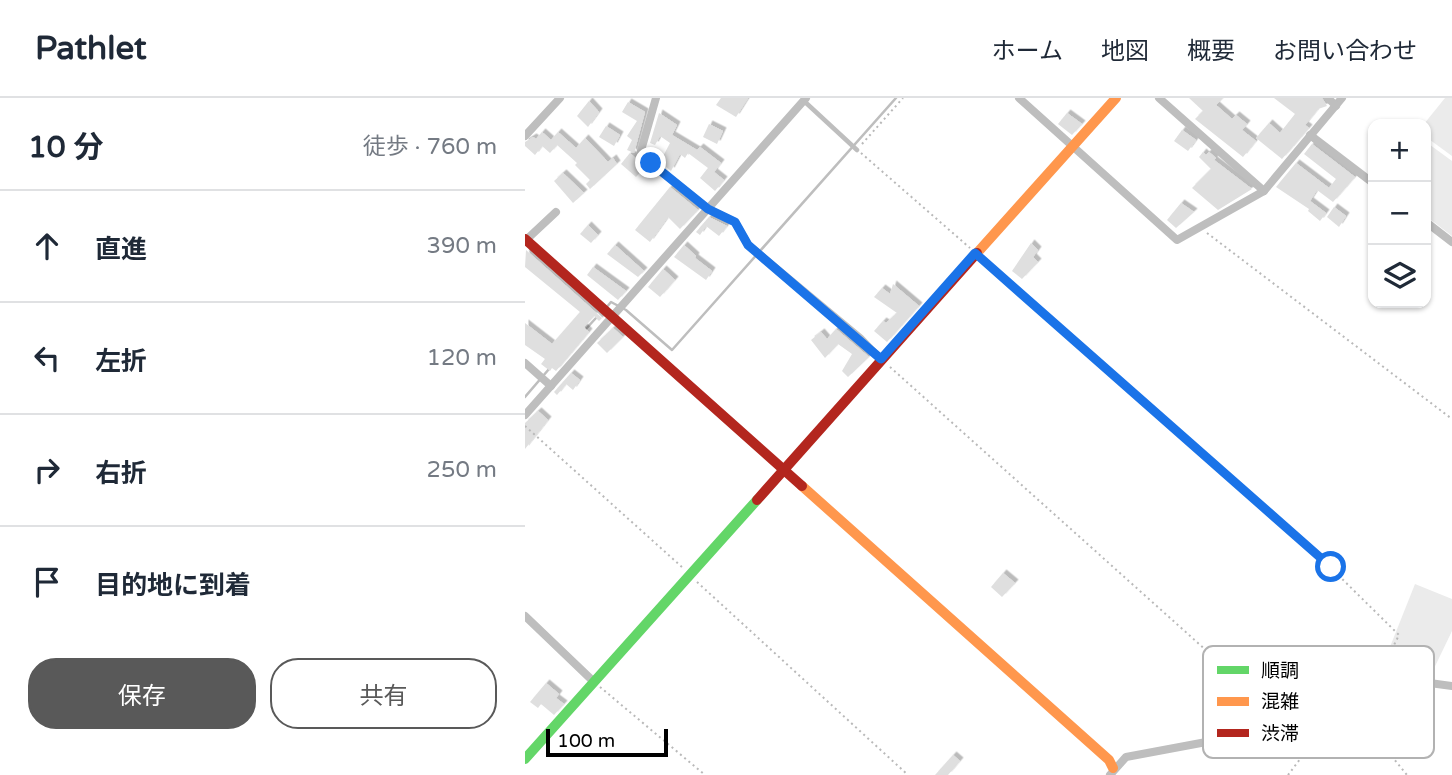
<!DOCTYPE html>
<html lang="ja">
<head>
<meta charset="utf-8">
<style>
  :root { --surface:#fff; --page:#f6f6f7; --text:#1f2937; --muted:#747a83; --line:#e0e1e3; --accent:#595959 }
  body { margin:0; font-family:"Varela Round","Noto Sans JP",sans-serif; background:var(--page); color:var(--text) }
  .controls { position:absolute; right:21px; top:21px; display:grid; overflow:hidden; border-radius:14px; box-shadow:0 2px 5px #0004 }
  .controls button { width:63px; height:63px; display:grid; place-items:center; padding:0; border:0; border-bottom:2px solid var(--line); background:var(--surface); color:var(--text); font:35px sans-serif }
  .scale { position:absolute; left:21px; bottom:18px; width:122px; box-sizing:border-box; padding-left:7px; border:4px solid #000; border-top:0; font-size:19px; line-height:24px; white-space:nowrap; color:#000; -webkit-text-stroke:5px #fff; paint-order:stroke }
  .stop { position:absolute; width:21px; height:21px; margin:-16px; border:5px solid #1a73e8; border-radius:50%; background:#fff }
  .stop.end { background:#1a73e8; border-color:#fff; box-shadow:0 2px 7px #0008 }
  .list { margin:0; padding:0; list-style:none }
  h2 { display:flex; justify-content:space-between; align-items:center; height:91px; margin:0; padding:0 28px; font-size:30px }
  h2 small { font-size:23px; font-weight:400; color:var(--muted) }
  .list li { display:grid; grid-template-columns:46px 1fr auto; gap:21px; align-items:center; box-sizing:border-box; height:112px; padding:0 28px; border-top:2px solid var(--line) }
  .list b { display:block; font-size:26px; white-space:nowrap }
  .list em { font-size:23px; font-style:normal; color:var(--muted) }
  .actions { display:flex; gap:14px; padding:21px 28px }
  .actions a { flex:1; padding:16px 0; border:2px solid var(--accent); border-radius:28px; text-align:center; font-size:24px; color:var(--accent) }
  .actions .main { background:var(--accent); color:#fff }
  .icon { flex:none; width:38px; height:38px; fill:none; stroke:currentColor; stroke-width:2; stroke-linecap:round; stroke-linejoin:round }
  .map { position:relative; flex:none; width:927px; height:677px; overflow:hidden }
  header { display:flex; align-items:center; gap:42px; box-sizing:border-box; height:98px; padding:0 35px; background:var(--surface); border-bottom:2px solid var(--line) }
  header strong { font-size:33px }
  nav { display:flex; gap:38px; margin-inline-start:auto; font-size:24px }
  main { display:flex }
  aside { flex:1; background:var(--surface) }
  .map>svg:first-child { display:block }
</style>
</head>
<body>
<header>
<strong>Pathlet</strong>
<nav><a>ホーム</a><a>地図</a><a>概要</a><a>お問い合わせ</a></nav>
</header>
<main>
<aside>
<h2>10 分<small>徒歩 · 760 m</small></h2>
<ul class="list">
<li><svg class="icon" aria-label="ahead" viewBox="0 0 24 24"><path d="M12 20V5M6 11l6-6 6 6"/></svg><div><b>直進</b></div><em>390 m</em></li>
<li><svg class="icon" aria-label="left" viewBox="0 0 24 24"><path d="M17 20v-9H6M10 6l-5 5 5 5"/></svg><div><b>左折</b></div><em>120 m</em></li>
<li><svg class="icon" aria-label="right" viewBox="0 0 24 24"><path d="M7 20v-9h11M14 6l5 5-5 5"/></svg><div><b>右折</b></div><em>250 m</em></li>
<li><svg class="icon" aria-label="arrive" viewBox="0 0 24 24"><path d="M6 21V4h12l-3 4 3 4H6"/></svg><div><b>目的地に到着</b></div></li>
</ul>
<div class="actions"><a class="main">保存</a><a>共有</a></div>
</aside>
<div class="map">
<svg width="927" height="677" viewBox="0 0 927 677">
  <defs>
    <filter id="shadow"><feDropShadow dx="3.5" dy="-3.5" stdDeviation="0" flood-color="#0004"/></filter>
  </defs>
  <rect width="100%" height="100%" fill="#fff"/>
  <g fill="#ebebeb">
    <polygon points="920,0 927,0 927,58 901,39 899,26"/>
    <polygon points="901,44 927,63 927,138 901,118"/>
    <polygon points="890,486 927,501 927,533 902,585 855,574"/>
  </g>
  <g fill="none" stroke-linecap="round" stroke-linejoin="round">
    <g stroke="#bebebe" stroke-width="2.5">
      <polyline points="81,210 86,204 101,212 147,252 371,0"/>
      <polyline points="59,233 71,220"/>
      <polyline points="0,299 24,271"/>
    </g>
  </g>
  <g fill="#dfdfdf" filter="url(#shadow)">
    <polygon points="196,0 223,0 211,19 191,7"/>
    <polygon points="664,0 698,0 691,7 707,21 711,17 722,26 717,32 731,43 718,59 670,21 678,13"/>
    <polygon points="749,0 797,0 802,8 793,11 780,27 784,30 757,61 731,40 744,25 755,35 770,16"/>
    <polygon points="64,3 74,14 63,29 52,18"/>
    <polygon points="103,4 120,14 109,55 102,52 107,42 102,38 112,23 97,14"/>
    <polygon points="134,15 152,27 147,37 172,52 175,49 196,65 189,74 199,82 190,93 175,80 183,70 163,55 160,60 155,56 146,73 135,64 145,45 135,38 130,47 125,45"/>
    <polygon points="542,15 557,26 547,37 533,26"/>
    <polygon points="184,26 198,33 192,46 178,39"/>
    <polygon points="81,28 95,37 89,48 74,39"/>
    <polygon points="657,32 671,42 663,53 649,43"/>
    <polygon points="17,34 26,42 33,34 51,50 60,40 83,64 88,60 92,66 65,91 61,86 65,82 50,67 52,65 32,47 25,55 17,48 10,57 0,48 0,44 8,39 11,41"/>
    <polygon points="787,46 830,79 808,104 792,92 785,103 801,115 795,123 783,113 784,111 751,89 771,65 804,90 811,81 779,56"/>
    <polygon points="678,54 681,57 684,54 691,60 689,62 727,91 693,112 667,90 686,71 674,59"/>
    <polygon points="105,55 120,69 111,79 96,66"/>
    <polygon points="38,75 59,95 48,105 29,83"/>
    <polygon points="145,89 173,112 155,131 143,119 125,144 110,132"/>
    <polygon points="656,105 669,114 651,130 642,122"/>
    <polygon points="809,109 821,118 814,129 802,119"/>
    <polygon points="184,119 202,128 194,138 181,128 175,137 171,134"/>
    <polygon points="63,127 73,137 66,145 55,136"/>
    <polygon points="506,145 513,152 508,159 513,164 497,181 487,173"/>
    <polygon points="90,147 119,173 113,179 82,156"/>
    <polygon points="159,147 171,158 170,160 187,173 181,182 149,159"/>
    <polygon points="1,152 77,220 74,223 69,218 59,229 64,234 31,273 27,270 25,273 16,266 20,261 0,247 0,225 27,246 55,214 0,169"/>
    <polygon points="68,169 101,193 93,202 62,177"/>
    <polygon points="138,171 150,182 135,199 123,189"/>
    <polygon points="368,186 394,208 362,244 349,233 358,223 361,225 372,215 349,199 357,190 365,196"/>
    <polygon points="88,230 98,239 82,255 72,245"/>
    <polygon points="311,231 344,259 323,279 317,273 327,256 313,246 300,260 286,242 296,234 302,241"/>
    <polygon points="46,275 55,282 48,292 41,286 32,297 29,294"/>
    <polygon points="13,313 23,322 0,351 0,325"/>
    <polygon points="478,475 490,485 477,499 466,489"/>
    <polygon points="21,585 34,596 31,600 39,606 29,617 16,606 13,610 5,604"/>
    <polygon points="428,657 435,663 423,677 410,677"/>
  </g>
  <g fill="none" stroke-linecap="round" stroke-linejoin="round">
    <g stroke="#b9b9b9" stroke-width="2" stroke-dasharray="2 3.5" stroke-linecap="butt">
      <polyline points="337,46 378,0"/>
      <polyline points="336,55 445,150"/>
      <polyline points="682,135 927,321"/>
      <polyline points="460,163 805,469 874,537 857,571"/>
      <polyline points="365,269 731,597"/>
      <polyline points="0,328 158,470"/>
      <polyline points="172,484 383,677"/>
      <polyline points="839,588 851,639 882,677"/>
      <polyline points="75,589 180,677"/>
      <polyline points="763,677 832,586"/>
    </g>
    <polyline stroke="#bebebe" stroke-width="4.5" points="279,3 332,52"/>
    <g stroke="#bebebe" stroke-width="8">
      <polyline points="131,0 115,56 183,111 210,124 223,147 335,240 356,262"/>
      <polyline points="494,0 652,142 739,93 817,0"/>
      <polyline points="634,0 739,93"/>
      <polyline points="803,0 811,8"/>
      <polyline points="785,37 848,85"/>
      <polyline points="0,38 35,0"/>
      <polyline points="901,124 927,144"/>
      <polyline points="1,142 31,114"/>
      <polyline points="0,265 26,288"/>
      <polyline points="0,317 281,0"/>
      <polyline points="0,518 69,584"/>
      <polyline points="585,677 601,659 692,642 711,630 750,591 779,579 853,578 927,588"/>
    </g>
    <polyline stroke="#63d668" stroke-width="10" points="0,661 232,402"/>
    <g stroke="#ff974d" stroke-width="10">
      <polyline points="452,155 591,0"/>
      <polyline points="277,388 584,662 588,670"/>
    </g>
    <g stroke="#b3261e" stroke-width="10">
      <polyline points="0,141 277,388"/>
      <polyline points="232,402 452,155"/>
    </g>
  </g>
  <g fill="none" stroke-linecap="round" stroke-linejoin="round">
    <polyline stroke="#1a73e8" stroke-width="9" points="126,65 183,111 210,124 223,147 356,261 450,155 806,469"/>
  </g>
  <rect x="678" y="548" width="231" height="112" rx="10" fill="#fff" stroke="#b2b2b2" stroke-width="2"/>
  <rect x="692" y="568" width="32" height="8" fill="#63d668"/>
  <rect x="692" y="599" width="32" height="9" fill="#ff974d"/>
  <rect x="692" y="631" width="32" height="8" fill="#b3261e"/>
  <g font-size="19" fill="#000">
    <text x="736" y="579">順調</text>
    <text x="736" y="610">混雑</text>
    <text x="736" y="642">渋滞</text>
  </g>
</svg>
<div class="controls">
<button>+</button>
<button>−</button>
<button><svg class="icon" aria-label="layers" viewBox="0 0 24 24"><path d="M12 4l9 5-9 5-9-5zM3 14l9 5 9-5"/></svg></button>
</div>
<div class="scale">100 m</div>
<div class="stop" style="left:806px;top:469px"></div>
<div class="stop end" style="left:126px;top:65px"></div>
</div>
</main>
</body>
</html>
